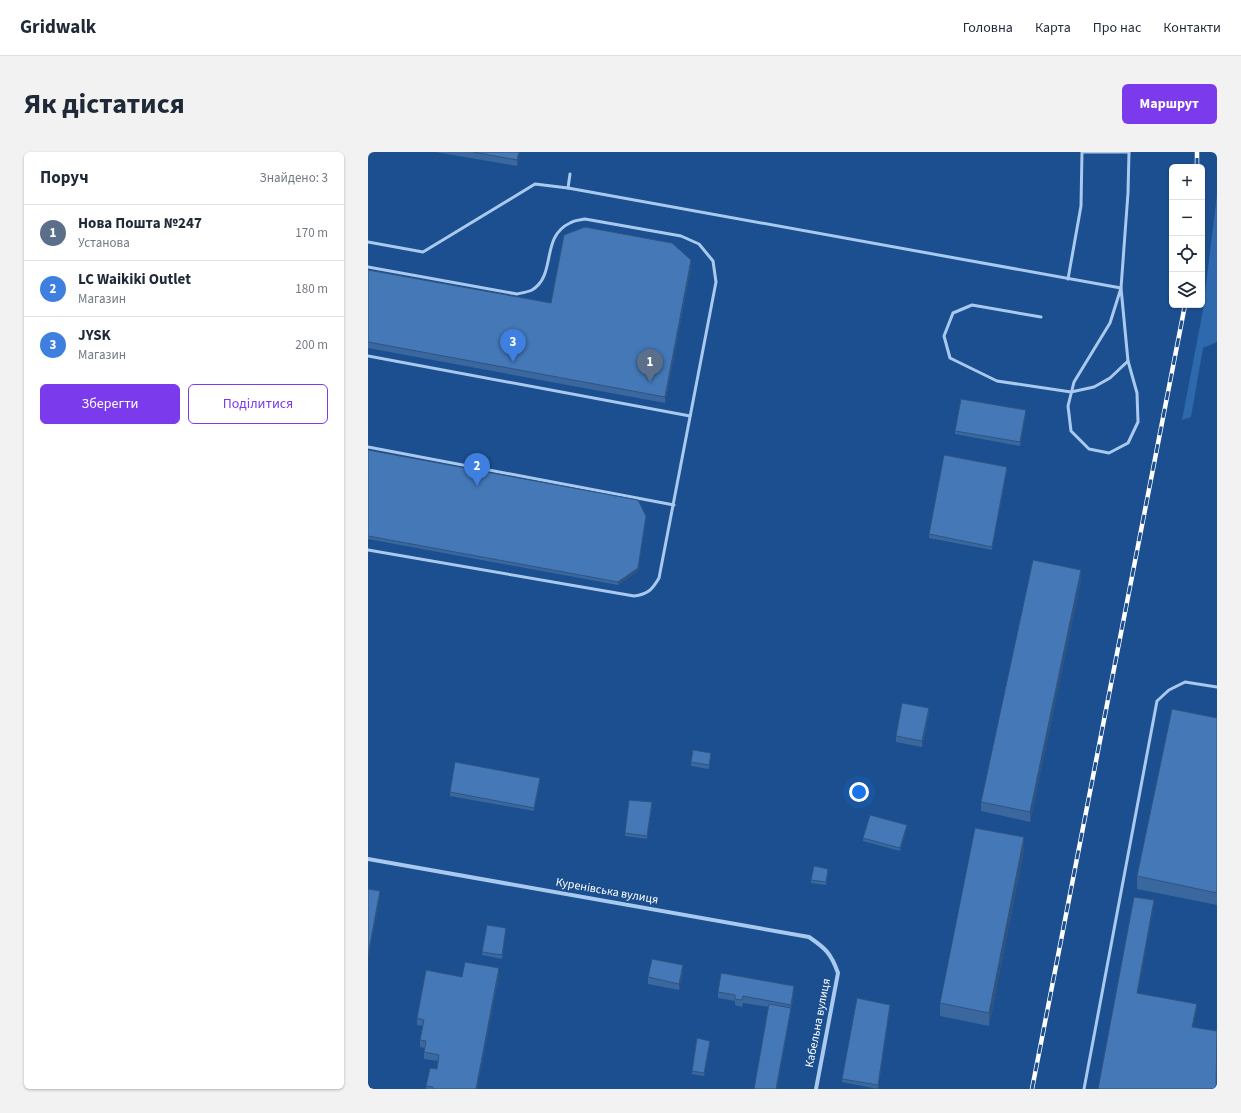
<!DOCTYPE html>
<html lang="uk">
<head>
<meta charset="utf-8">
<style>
  :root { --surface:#fff; --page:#f2f2f3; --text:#1f2937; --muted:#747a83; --line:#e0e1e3; --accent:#7c3aed }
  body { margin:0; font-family:"Source Sans 3",sans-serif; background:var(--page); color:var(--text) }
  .controls { position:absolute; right:12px; top:12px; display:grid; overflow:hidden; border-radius:6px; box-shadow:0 1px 3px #0004 }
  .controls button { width:36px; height:36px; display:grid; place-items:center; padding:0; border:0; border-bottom:1px solid var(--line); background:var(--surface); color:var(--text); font:20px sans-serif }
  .you { position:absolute; left:491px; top:640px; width:14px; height:14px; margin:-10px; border:3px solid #fff; border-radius:50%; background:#1a73e8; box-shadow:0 0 0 6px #1a73e833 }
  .badge { display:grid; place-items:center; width:26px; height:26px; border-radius:50%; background:var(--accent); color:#fff; font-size:13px; font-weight:700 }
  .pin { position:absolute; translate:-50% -33px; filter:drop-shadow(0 1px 2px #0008) }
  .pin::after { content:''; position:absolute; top:21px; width:14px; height:12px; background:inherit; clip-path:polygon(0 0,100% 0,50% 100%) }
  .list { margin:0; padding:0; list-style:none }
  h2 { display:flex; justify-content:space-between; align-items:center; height:52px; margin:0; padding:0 16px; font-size:17px }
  h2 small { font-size:13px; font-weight:400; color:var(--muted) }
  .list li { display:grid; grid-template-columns:26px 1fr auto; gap:12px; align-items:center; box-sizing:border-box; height:56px; padding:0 16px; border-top:1px solid var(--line) }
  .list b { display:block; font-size:15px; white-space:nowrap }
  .list p { margin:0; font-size:13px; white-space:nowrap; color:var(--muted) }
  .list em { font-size:13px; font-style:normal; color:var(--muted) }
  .actions { display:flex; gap:8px; padding:12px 16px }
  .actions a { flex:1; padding:9px 0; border:1px solid var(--accent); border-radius:6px; text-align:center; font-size:14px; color:var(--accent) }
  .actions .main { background:var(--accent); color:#fff }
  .icon { flex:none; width:22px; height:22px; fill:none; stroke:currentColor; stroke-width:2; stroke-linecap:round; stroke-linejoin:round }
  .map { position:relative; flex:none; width:849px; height:937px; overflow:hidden; border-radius:6px }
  header { display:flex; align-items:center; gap:24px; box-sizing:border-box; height:56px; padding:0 20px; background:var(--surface); border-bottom:1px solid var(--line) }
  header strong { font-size:19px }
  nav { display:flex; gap:22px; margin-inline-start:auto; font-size:14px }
  .intro { display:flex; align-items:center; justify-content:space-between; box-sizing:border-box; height:96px; padding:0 24px }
  h1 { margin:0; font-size:28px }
  .button { padding:10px 18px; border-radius:6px; background:var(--accent); color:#fff; font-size:14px; font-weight:700 }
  main { display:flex; gap:24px; padding:0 24px }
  aside { flex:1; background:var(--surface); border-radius:6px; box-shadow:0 1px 3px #0004 }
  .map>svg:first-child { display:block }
</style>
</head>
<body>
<header>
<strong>Gridwalk</strong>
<nav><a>Головна</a><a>Карта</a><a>Про нас</a><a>Контакти</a></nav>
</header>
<div class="intro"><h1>Як дістатися</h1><a class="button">Маршрут</a></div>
<main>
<aside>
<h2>Поруч<small>Знайдено: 3</small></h2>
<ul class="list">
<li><span class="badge" style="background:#5c6f8a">1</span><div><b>Нова Пошта №247</b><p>Установа</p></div><em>170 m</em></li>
<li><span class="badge" style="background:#3f7fe0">2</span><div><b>LC Waikiki Outlet</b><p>Магазин</p></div><em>180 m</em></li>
<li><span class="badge" style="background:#3f7fe0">3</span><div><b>JYSK</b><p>Магазин</p></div><em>200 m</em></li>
</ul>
<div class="actions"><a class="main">Зберегти</a><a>Поділитися</a></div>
</aside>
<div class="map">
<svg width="849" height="937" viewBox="0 0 849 937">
  <rect width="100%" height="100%" fill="#1b4f8f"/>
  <polygon fill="#2e69ad" points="849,42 849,190 835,196 823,265 814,268 835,158"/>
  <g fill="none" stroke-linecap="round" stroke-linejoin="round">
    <g stroke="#a9c9ee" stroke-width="3">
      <polyline points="200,36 202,22"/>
      <polyline points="0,90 55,100 167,32 200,36 753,136"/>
      <path d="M0,115L149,142C153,141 160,140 164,138C189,123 172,85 202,71C206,68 212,68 217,67L313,84L331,92L345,109L348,130L291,426C284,438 280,442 266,444L0,398"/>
      <polyline points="700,127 713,54 714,0 761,0"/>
      <polyline points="753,136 742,171 706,230 700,254 703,279 721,297 741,301 760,291 770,270 769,241 760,209 753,136 760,41 761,0"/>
      <polyline points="673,165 604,153 585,161 576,184 582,206 629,229 703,240 726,235 742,226 760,209"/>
      <polyline points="0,204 322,264"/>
      <polyline points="0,295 306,353"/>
      <polyline points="716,937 789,549 801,538 817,530 849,535"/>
    </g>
    <path stroke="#a9c9ee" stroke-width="4" d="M0,707L441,785C457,796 463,801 470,821L448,937"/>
    <defs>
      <g id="rail">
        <polyline points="829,15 829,0"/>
        <polyline points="664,937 817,153"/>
      </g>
    </defs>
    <use href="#rail" stroke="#fff" stroke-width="4.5"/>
    <use href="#rail" stroke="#1b4f8f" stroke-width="3" stroke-dasharray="9" stroke-linecap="butt"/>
  </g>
  <g fill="#3a679d">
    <polygon points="67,0 152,0 149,14"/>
    <polygon points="323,115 297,251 0,196 0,118 183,151"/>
    <polygon points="658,262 652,294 587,282 587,279"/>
    <polygon points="0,298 278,367 270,419 250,433 0,387"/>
    <polygon points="639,318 624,398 561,386 561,382"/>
    <polygon points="713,428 662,670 613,659 613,650"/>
    <polygon points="561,562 554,595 528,590 528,584"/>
    <polygon points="849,566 849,753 769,737 769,724"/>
    <polygon points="343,604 341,617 323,614 323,610"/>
    <polygon points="172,629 166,659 82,644 82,640"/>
    <polygon points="284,654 279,687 257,684 257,681"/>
    <polygon points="539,676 532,699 495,689 495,686"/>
    <polygon points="656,698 621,874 572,864 572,851"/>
    <polygon points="460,720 458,733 443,731 443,728"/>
    <polygon points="138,779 134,807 114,803 114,800"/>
    <polygon points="315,820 311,838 280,832 280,825"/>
    <polygon points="131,823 109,937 58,937 58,934 69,917 70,909 56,907 56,900 57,896 52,895 52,888 55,874 49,873 49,866 94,825"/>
    <polygon points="350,840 426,840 409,937 401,855 375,851 374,855 367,853 367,849 350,846"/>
    <polygon points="522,856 510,937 474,930 474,927"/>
    <polygon points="342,892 336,924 324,922 324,919"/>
  </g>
  <g fill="#305480">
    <polygon points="151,0 152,0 149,14 149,8"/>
    <polygon points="323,108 323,115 297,251 297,245"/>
    <polygon points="658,258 658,262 652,294 652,290"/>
    <polygon points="639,315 639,318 624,398 624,395"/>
    <polygon points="278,364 278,367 270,419 250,433 250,430"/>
    <polygon points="713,418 713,428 662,670 662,660"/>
    <polygon points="561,556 561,562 554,595 554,589"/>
    <polygon points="172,626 172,629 166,659 166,656"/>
    <polygon points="539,673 539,676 532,699 532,696"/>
    <polygon points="656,685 656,698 621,874 621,861"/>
    <polygon points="12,739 12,746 0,809 0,803"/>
    <polygon points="786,748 786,755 769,847 769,841"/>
    <polygon points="138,776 138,779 134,807 134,803"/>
    <polygon points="315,813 315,820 311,838 311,832"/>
    <polygon points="131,816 131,823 109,937 108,937"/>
    <polygon points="426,834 426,840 409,937 408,937"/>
    <polygon points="829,852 829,858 824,881 824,875"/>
    <polygon points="522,853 522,856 510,937 510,933"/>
    <polygon points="342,889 342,892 336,924 336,921"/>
  </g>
  <g fill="#4478b7" stroke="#305480">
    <polygon points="105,0 151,0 149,8"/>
    <polygon points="217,75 304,91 323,108 297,245 0,190 0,118 183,151 196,83"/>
    <polygon points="593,247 658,258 652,290 587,279"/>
    <polygon points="0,298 270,348 278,364 270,416 250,430 0,384"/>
    <polygon points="576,303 639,315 624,395 561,382"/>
    <polygon points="665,408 713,418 662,660 613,650"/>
    <polygon points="534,551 561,556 554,589 528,584"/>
    <polygon points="804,557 849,566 849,741 769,724"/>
    <polygon points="325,598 343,601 341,613 323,610"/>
    <polygon points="87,610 172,626 166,656 82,640"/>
    <polygon points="261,648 284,650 279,684 257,681"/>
    <polygon points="502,663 539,673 532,696 495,686"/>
    <polygon points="607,676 656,685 621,861 572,851"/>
    <polygon points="446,714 460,717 458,730 443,728"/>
    <polygon points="0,737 12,739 0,803"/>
    <polygon points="766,745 786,748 769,841 829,852 824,875 849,879 848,937 730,937"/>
    <polygon points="119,773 138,776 134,803 114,800"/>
    <polygon points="284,807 315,813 311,832 280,825"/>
    <polygon points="97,810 131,816 108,937 65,937 65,935 58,934 62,916 69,917 71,903 56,900 58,889 52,888 56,868 49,866 58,818 94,825"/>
    <polygon points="353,821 426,834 423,853 375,844 374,848 367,847 367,843 350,840"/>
    <polygon points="489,846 522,853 510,933 474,927"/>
    <polygon points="401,852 423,856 408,937 386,937"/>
    <polygon points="329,886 342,889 336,921 324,919"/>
  </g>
  <g text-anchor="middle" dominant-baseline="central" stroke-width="4" stroke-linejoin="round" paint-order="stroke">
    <g font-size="12" fill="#fff" stroke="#1b4f8f">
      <text transform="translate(239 739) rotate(10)">Куренівська вулиця</text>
      <text transform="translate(450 871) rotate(-79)">Кабельна вулиця</text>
    </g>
  </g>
</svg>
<div class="controls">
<button>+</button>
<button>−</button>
<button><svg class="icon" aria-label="locate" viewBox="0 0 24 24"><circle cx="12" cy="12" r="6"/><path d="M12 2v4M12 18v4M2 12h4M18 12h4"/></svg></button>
<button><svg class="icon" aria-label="layers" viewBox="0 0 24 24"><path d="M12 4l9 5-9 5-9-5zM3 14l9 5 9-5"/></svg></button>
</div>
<div class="you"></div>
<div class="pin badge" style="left:282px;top:230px;background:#5c6f8a">1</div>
<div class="pin badge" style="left:109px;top:334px;background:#3f7fe0">2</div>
<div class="pin badge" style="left:145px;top:210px;background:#3f7fe0">3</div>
</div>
</main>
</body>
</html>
